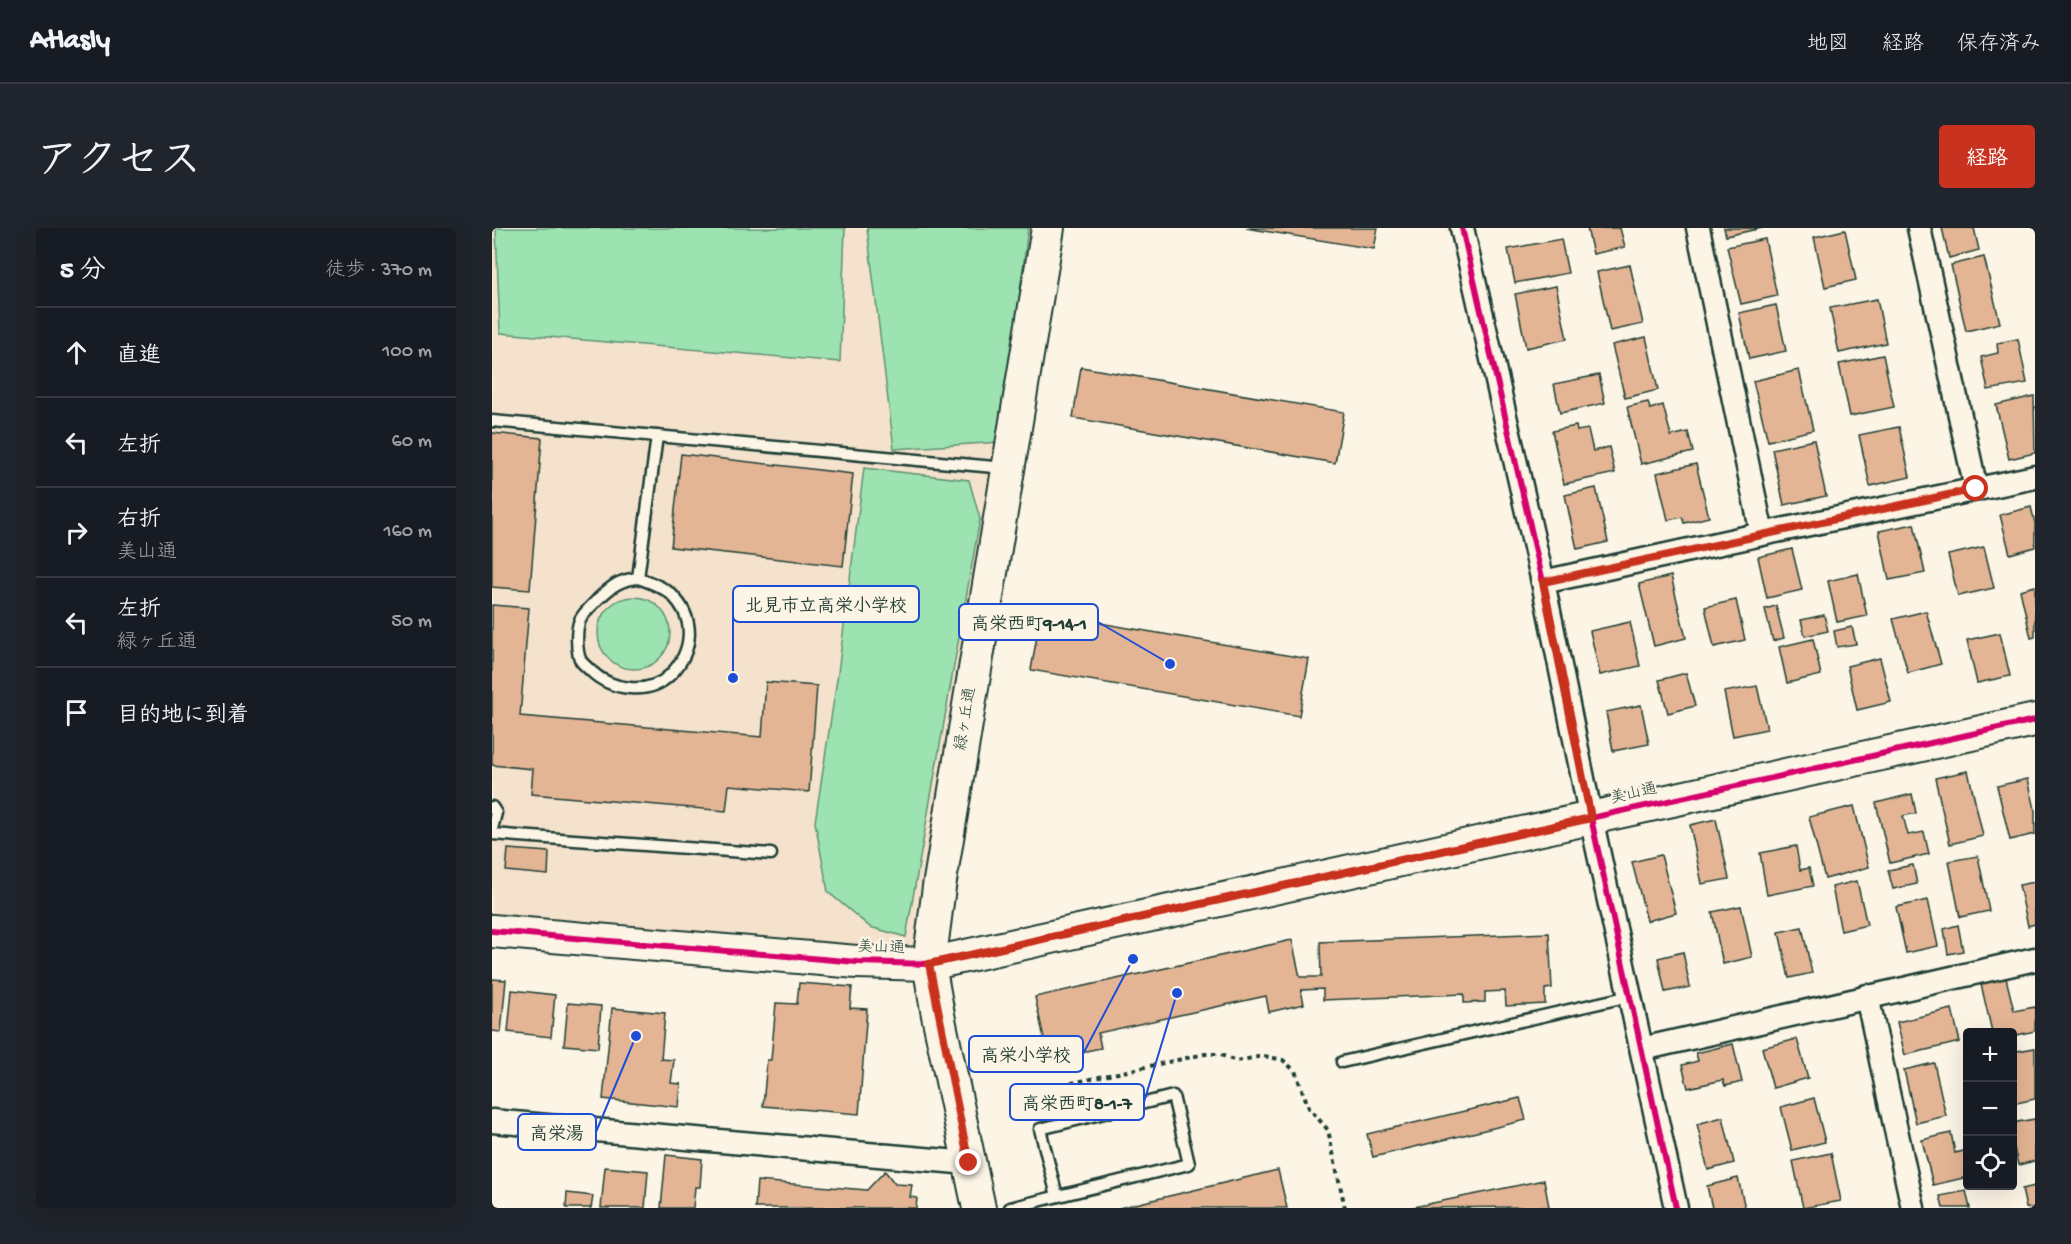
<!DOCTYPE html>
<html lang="ja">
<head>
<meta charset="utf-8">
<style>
  :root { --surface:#171b24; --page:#20242c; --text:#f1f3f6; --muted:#9ea1a6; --line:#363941; --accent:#c8321e }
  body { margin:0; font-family:"Gochi Hand","Klee One",sans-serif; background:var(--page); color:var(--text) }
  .controls { position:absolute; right:18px; bottom:18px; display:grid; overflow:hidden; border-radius:6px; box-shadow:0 6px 24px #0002 }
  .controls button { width:54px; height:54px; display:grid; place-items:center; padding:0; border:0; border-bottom:2px solid var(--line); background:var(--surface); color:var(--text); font:30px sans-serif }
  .stop { position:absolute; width:18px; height:18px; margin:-14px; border:4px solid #c8321e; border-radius:50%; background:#fff }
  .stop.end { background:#c8321e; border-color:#fff; box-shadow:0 2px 6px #0008 }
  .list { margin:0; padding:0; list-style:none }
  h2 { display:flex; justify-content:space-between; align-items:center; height:78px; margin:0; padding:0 24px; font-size:26px }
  h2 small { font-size:20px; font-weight:400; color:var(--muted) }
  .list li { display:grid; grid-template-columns:39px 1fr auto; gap:18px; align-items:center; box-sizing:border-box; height:90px; padding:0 24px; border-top:2px solid var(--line) }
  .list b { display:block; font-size:22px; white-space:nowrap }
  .list p { margin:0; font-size:20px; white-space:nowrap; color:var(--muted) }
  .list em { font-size:20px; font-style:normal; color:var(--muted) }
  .icon { flex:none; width:33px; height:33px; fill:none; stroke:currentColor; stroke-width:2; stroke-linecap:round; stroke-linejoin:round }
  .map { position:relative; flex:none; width:1543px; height:980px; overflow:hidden; border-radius:6px }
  header { display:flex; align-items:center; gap:36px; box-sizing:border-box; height:84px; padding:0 30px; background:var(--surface); border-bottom:2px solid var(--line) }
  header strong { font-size:28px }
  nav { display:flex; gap:33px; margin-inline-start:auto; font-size:21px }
  .intro { display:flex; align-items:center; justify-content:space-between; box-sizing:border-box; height:144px; padding:0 36px }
  h1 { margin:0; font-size:42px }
  .button { padding:15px 27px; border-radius:6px; background:var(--accent); color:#fff; font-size:21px; font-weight:700 }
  main { display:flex; gap:36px; padding:0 36px }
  aside { flex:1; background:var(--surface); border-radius:6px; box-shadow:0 6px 24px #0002 }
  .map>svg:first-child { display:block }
</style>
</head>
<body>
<header>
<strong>Atlasly</strong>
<nav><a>地図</a><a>経路</a><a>保存済み</a></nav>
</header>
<div class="intro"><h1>アクセス</h1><a class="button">経路</a></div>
<main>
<aside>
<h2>5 分<small>徒歩 · 370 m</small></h2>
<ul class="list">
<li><svg class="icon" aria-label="ahead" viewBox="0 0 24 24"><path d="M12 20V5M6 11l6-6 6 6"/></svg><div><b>直進</b></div><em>100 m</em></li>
<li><svg class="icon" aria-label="left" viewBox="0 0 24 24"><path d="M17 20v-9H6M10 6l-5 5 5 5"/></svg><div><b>左折</b></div><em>60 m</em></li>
<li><svg class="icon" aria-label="right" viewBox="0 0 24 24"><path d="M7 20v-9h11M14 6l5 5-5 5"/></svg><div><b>右折</b><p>美山通</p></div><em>160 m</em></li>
<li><svg class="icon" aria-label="left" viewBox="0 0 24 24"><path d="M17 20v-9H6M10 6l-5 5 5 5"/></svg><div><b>左折</b><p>緑ヶ丘通</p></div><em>50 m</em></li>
<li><svg class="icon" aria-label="arrive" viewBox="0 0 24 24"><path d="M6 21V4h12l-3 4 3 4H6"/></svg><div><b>目的地に到着</b></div></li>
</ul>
</aside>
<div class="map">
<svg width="1543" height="980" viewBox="0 0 1543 980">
  <rect width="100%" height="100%" fill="#fcf5e5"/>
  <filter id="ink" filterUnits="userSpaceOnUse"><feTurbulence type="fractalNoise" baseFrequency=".0167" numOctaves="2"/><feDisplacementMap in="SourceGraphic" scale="12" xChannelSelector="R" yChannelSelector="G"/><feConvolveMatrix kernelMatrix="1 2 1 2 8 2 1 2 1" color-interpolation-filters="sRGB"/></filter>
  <g filter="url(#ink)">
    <polygon fill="#f4e2cd" points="0,0 556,0 437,736 0,703"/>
    <g fill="#9de3b1" stroke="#5e9072" stroke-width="1.5">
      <polygon points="4,0 353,0 348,134 8,105"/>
      <polygon points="375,0 536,0 509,214 402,221"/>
      <polygon points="372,240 477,252 488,291 414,709 378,699 336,664 323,594 346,445"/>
      <circle cx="142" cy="405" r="36"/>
    </g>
    <g fill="#e3b594" stroke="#1f3d34" stroke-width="1.5">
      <polygon points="754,0 886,0 882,21"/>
      <polygon points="1095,0 1128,0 1133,19 1101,26"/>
      <polygon points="1232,0 1270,0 1234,8"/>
      <polygon points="1450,0 1482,0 1487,22 1457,30"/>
      <polygon points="1353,2 1364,52 1333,59 1322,9"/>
      <polygon points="1069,11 1076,45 1023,55 1016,21"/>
      <polygon points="1273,11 1285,68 1249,76 1235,19"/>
      <polygon points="1492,29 1508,95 1474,103 1459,37"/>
      <polygon points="1138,37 1151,96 1118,103 1105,44"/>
      <polygon points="1064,58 1075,111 1034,120 1023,66"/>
      <polygon points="1385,71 1394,115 1347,125 1338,80"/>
      <polygon points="1284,77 1294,123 1257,131 1247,85"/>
      <polygon points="1154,109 1166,162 1133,170 1120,117"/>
      <polygon points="1526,111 1535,155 1496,162 1489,129 1506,125 1505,115"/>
      <polygon points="1391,127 1402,179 1358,188 1347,136"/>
      <polygon points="589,139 852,184 843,235 581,190"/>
      <polygon points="1307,142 1321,202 1276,213 1261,153"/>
      <polygon points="1107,147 1113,175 1068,185 1062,156"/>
      <polygon points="1542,168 1543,225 1517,231 1504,177"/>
      <polygon points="1156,174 1158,181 1171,177 1179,208 1196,204 1201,224 1149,236 1135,179"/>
      <polygon points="1084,198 1085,203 1096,201 1101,223 1117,219 1123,245 1072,256 1060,203"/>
      <polygon points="1407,199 1418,249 1378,258 1367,207"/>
      <polygon points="0,205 50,210 38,362 0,359"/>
      <polygon points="1322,212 1334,268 1292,277 1280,221"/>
      <polygon points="189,226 361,246 351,338 179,319"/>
      <polygon points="1204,236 1217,289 1192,295 1190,289 1176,292 1165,245"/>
      <polygon points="1104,260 1116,314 1085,321 1073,267"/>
      <polygon points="1539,279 1543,295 1543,319 1518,326 1508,287"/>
      <polygon points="1422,296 1433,345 1397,352 1387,303"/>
      <polygon points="1492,319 1502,360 1466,368 1456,327"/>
      <polygon points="1300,321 1310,362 1275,370 1266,329"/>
      <polygon points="1366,346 1375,388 1345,394 1336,353"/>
      <polygon points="1179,348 1194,410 1162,418 1147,356"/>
      <polygon points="1543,358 1543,409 1539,410 1528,362"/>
      <polygon points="1244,372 1253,412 1222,419 1213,379"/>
      <polygon points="0,377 37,380 28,488 270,509 274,454 325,458 317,564 237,557 234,583 39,566 41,541 0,537"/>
      <polygon points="1284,378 1292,410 1281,413 1273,381"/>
      <polygon points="1434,383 1449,436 1416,445 1401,391"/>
      <polygon points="549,385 817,431 807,488 539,442"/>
      <polygon points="1332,387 1336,403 1313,408 1309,392"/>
      <polygon points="1138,394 1148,438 1108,447 1098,403"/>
      <polygon points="1360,399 1364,416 1345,419 1342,403"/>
      <polygon points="1508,405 1518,448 1485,455 1475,412"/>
      <polygon points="1321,411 1329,447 1295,455 1287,419"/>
      <polygon points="1388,430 1399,474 1365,482 1355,438"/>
      <polygon points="1194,445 1203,478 1176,485 1167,452"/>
      <polygon points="1265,458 1275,501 1241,508 1232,464"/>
      <polygon points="1149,477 1157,516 1121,523 1114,484"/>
      <polygon points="1476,543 1491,608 1458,616 1443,550"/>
      <polygon points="1536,551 1543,581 1543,606 1518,612 1505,558"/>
      <polygon points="1420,566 1424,585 1411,588 1416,607 1432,604 1437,626 1398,635 1384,575"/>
      <polygon points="1362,578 1377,639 1333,651 1317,589"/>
      <polygon points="1224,591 1237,651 1210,656 1198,597"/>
      <polygon points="1304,618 1308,642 1317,640 1321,658 1275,667 1268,625"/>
      <polygon points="16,621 57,624 56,647 14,643"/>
      <polygon points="1169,627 1184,685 1155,693 1140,634"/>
      <polygon points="1486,628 1497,683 1468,689 1457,633"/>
      <polygon points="1421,637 1425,656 1401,661 1396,642"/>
      <polygon points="1365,653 1375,697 1349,703 1340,659"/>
      <polygon points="1543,654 1543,696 1536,698 1527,657"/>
      <polygon points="1436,672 1446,718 1414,725 1404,679"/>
      <polygon points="1249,678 1260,729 1231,736 1220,684"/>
      <polygon points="1466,697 1471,723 1456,726 1452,701"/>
      <polygon points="1310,699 1320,745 1297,750 1287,704"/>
      <polygon points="1057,705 1060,760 1053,761 1053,776 1014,778 1013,763 993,764 993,774 972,775 972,766 831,772 831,761 809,762 812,776 777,784 774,768 606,805 609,820 579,826 575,810 553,815 543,769 800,712 808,749 829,749 828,714"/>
      <polygon points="1191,724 1198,759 1173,764 1166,730"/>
      <polygon points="1514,750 1522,783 1543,779 1543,803 1520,808 1520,804 1500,804 1489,756"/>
      <polygon points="0,751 14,752 9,804 0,803"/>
      <polygon points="307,755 360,759 358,780 375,781 367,886 271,878 275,832 279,832 284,775 305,776"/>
      <polygon points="20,762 63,767 59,809 16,804"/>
      <polygon points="76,775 109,778 106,820 72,817"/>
      <polygon points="120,780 173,785 169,831 182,832 179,855 189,856 187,879 111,871"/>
      <polygon points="1460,781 1468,814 1413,827 1405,794"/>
      <polygon points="1305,811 1316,850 1281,860 1270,820"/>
      <polygon points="1241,816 1250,854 1233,858 1231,852 1196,860 1190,837 1206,833 1204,825"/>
      <polygon points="1543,820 1543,871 1520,876 1520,824"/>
      <polygon points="1442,835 1454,888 1424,895 1412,842"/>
      <polygon points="1028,870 1034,892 881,929 875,906"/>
      <polygon points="1322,870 1333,914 1300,922 1289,879"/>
      <polygon points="1231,889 1242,935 1216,942 1205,896"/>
      <polygon points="1543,891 1543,933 1526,937 1520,912 1520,895"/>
      <polygon points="1459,905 1463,925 1476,922 1476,949 1441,957 1430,912"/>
      <polygon points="1339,925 1349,973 1311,980 1301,933"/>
      <polygon points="174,927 210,931 208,959 203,959 201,980 169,980"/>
      <polygon points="113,939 156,943 153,980 109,980"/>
      <polygon points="786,942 795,980 627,980"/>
      <polygon points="393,943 403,956 420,957 418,969 425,970 424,980 263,980 265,953 375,962"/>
      <polygon points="1246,950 1253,980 1220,980 1215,958"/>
      <polygon points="1052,952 1057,979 917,980"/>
      <polygon points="1543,958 1543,980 1534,980 1530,961"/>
      <polygon points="1474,963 1478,980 1451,980 1448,968"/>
      <polygon points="75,965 101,968 99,980 74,980"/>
    </g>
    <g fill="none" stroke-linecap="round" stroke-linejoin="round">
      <defs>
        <g id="lane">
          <polyline points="0,193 513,240"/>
          <path d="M146,350C127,352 120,358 106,371C101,377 92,384 88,392C84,401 84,424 89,433C91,436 96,440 99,443C119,462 157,468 178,447C202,423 204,390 179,366C170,358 157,354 146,350L165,208"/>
          <polyline points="0,579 4,585 0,601"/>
          <polyline points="0,606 279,626"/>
          <polyline points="850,834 1138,768"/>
          <polyline points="518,980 697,936 681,868 548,901 565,968"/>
        </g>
        <g id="street">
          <polyline points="970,0 1051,354 1099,590 1184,980"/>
          <polyline points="1206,0 1270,306"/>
          <polyline points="1427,0 1484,261"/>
          <polyline points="1051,354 1270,306 1543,249"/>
          <polyline points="1375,768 1421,980"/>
          <polyline points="1150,821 1543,731"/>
          <polyline points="0,893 477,935"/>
        </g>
        <g id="secondary">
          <polyline points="0,703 365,734 437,736 1543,492"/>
          <polyline points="487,980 446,787 437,736 447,659 556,0"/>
        </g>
      </defs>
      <use href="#lane" stroke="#1f3d34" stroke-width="15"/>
      <use href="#street" stroke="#1f3d34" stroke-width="27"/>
      <use href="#secondary" stroke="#1f3d34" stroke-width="36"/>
      <polyline stroke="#1f3d34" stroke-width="4" stroke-dasharray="4.5 4.5" stroke-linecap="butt" points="531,892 525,867 713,826 726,826 744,833 772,828 791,832 803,843 817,880 836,902 853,980"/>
      <use href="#lane" stroke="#fcf5e5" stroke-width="10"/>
      <use href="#street" stroke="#fcf5e5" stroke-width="22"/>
      <use href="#secondary" stroke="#fcf5e5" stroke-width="32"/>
      <defs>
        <g id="cycleway">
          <polyline points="970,0 1051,354 1099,590 1184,980"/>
          <polyline points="0,703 365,734 437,736 1543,492"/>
        </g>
      </defs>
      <use href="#cycleway" stroke="#fcf5e5" stroke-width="10"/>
      <use href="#cycleway" stroke="#d6006c" stroke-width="6"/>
    </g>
  </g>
  <g fill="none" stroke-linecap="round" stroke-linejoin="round" filter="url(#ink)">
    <polyline stroke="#c8321e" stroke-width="8" points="477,935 437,736 1099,590 1051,354 1484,261"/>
  </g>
  <g text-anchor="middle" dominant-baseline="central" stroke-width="4.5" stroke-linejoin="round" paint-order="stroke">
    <g font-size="16" fill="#1f3d34" stroke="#fcf5e5">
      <text transform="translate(475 491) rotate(-81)">緑ヶ丘通</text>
      <text transform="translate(1142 567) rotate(-13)">美山通</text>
      <text transform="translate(389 721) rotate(2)">美山通</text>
    </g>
  </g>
  <path fill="none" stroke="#1d4ed8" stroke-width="2" d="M241 450L241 376M678 436L606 394M641 731L591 826M685 765L652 874M144 808L104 904"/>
  <g fill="#1d4ed8" stroke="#fcf5e5" stroke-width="2">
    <circle cx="241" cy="450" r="6"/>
    <circle cx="678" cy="436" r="6"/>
    <circle cx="641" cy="731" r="6"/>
    <circle cx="685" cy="765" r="6"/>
    <circle cx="144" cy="808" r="6"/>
  </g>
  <g fill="#fcf5e5" stroke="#1d4ed8" stroke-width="2">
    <rect x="241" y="358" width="186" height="36" rx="6"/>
    <rect x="467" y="376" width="139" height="36" rx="6"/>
    <rect x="477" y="808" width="114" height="36" rx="6"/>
    <rect x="518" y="856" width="134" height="36" rx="6"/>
    <rect x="26" y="886" width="78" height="36" rx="6"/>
  </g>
  <g font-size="18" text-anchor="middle" font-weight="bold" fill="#1f3d34">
    <text x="334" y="383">北見市立高栄小学校</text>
    <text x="537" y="401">高栄西町9-14-1</text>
    <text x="534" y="833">高栄小学校</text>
    <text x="585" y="881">高栄西町8-1-7</text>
    <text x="65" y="911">高栄湯</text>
  </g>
</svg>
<div class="controls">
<button>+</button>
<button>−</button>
<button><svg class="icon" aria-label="locate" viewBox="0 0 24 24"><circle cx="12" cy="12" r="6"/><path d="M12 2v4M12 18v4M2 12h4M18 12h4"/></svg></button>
</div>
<div class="stop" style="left:1484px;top:261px"></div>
<div class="stop end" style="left:477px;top:935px"></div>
</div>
</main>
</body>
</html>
